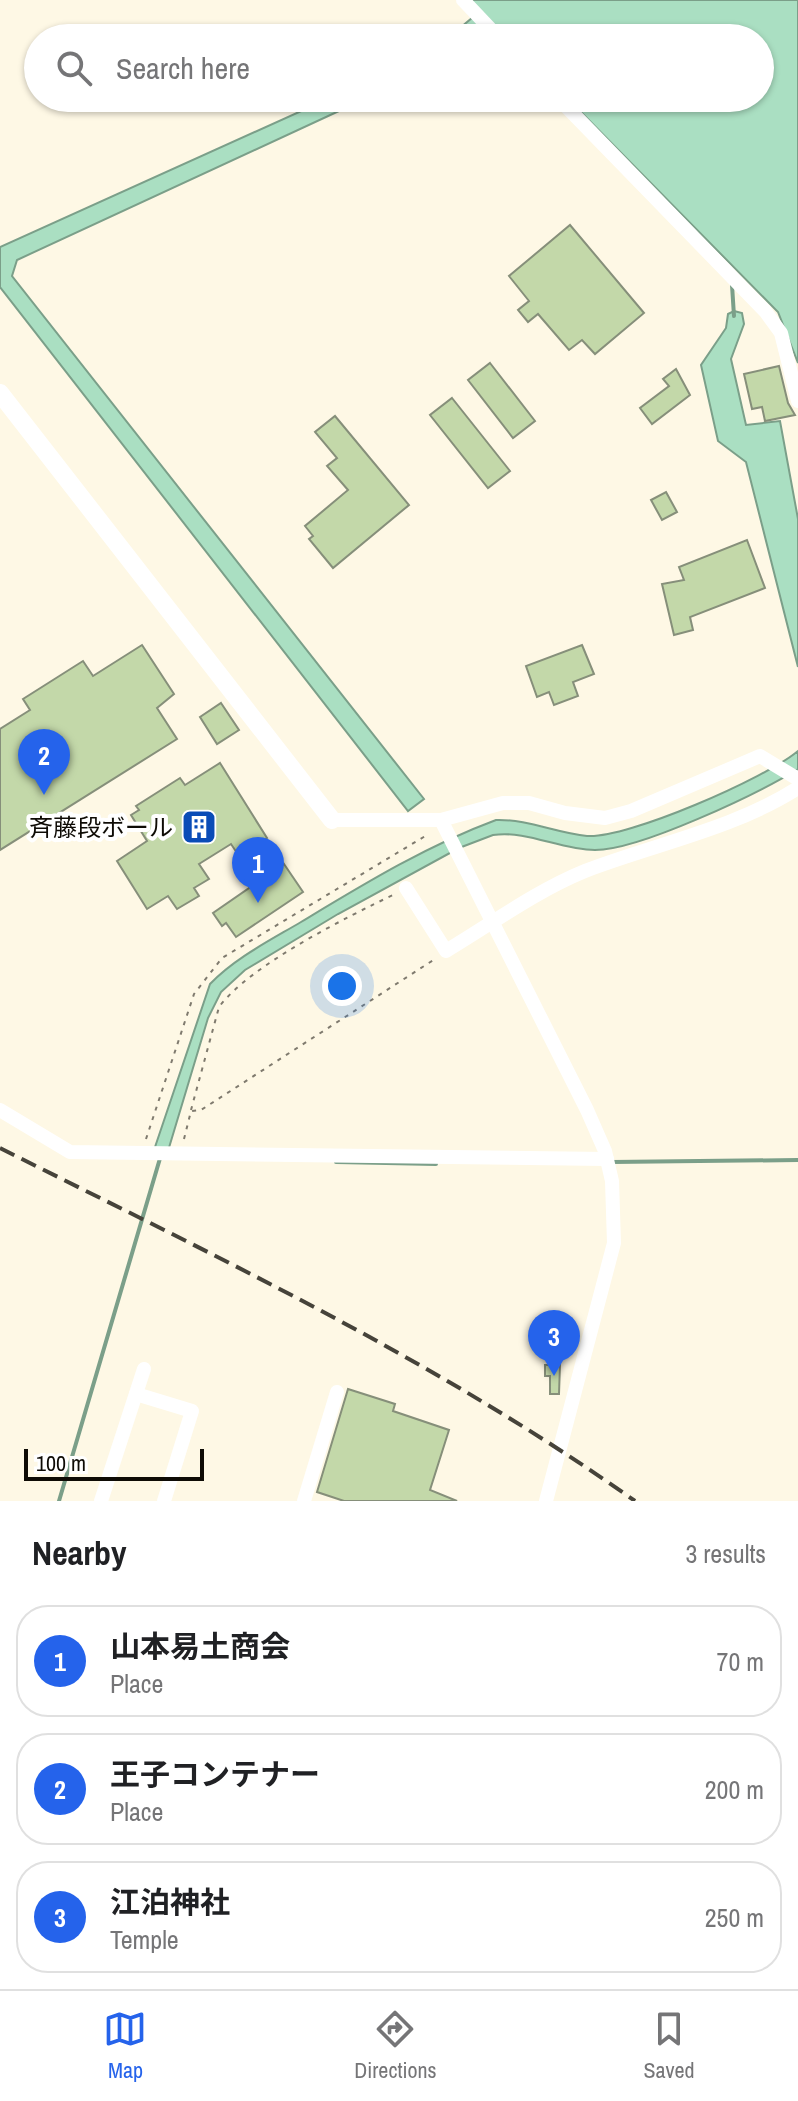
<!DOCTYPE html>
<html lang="en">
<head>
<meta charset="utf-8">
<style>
  :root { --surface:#fff; --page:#f6f6f6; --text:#202124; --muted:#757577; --line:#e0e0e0; --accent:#2563eb }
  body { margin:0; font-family:"Archivo Narrow","Noto Sans JP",sans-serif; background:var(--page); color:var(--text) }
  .scale { position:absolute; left:24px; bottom:20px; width:180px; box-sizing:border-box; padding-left:8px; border:4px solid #0e0b05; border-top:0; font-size:22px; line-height:28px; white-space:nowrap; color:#0e0b05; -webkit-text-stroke:6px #fff; paint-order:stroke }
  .you { position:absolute; left:342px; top:986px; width:28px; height:28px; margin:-20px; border:6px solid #fff; border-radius:50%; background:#1a73e8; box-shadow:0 0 0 12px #1a73e833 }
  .badge { display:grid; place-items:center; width:52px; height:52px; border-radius:50%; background:var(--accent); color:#fff; font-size:26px; font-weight:700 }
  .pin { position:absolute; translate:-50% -66px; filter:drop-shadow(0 2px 4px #0008) }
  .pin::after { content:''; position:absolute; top:42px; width:28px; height:24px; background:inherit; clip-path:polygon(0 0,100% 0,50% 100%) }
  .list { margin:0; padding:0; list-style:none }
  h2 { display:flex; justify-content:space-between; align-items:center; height:104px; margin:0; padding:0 32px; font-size:34px }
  h2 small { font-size:26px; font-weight:400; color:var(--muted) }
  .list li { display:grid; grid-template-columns:52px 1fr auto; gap:24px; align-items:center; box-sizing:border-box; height:112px; margin:0 16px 16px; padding:0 16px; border:2px solid var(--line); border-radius:32px }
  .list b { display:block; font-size:30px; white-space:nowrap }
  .list p { margin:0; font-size:26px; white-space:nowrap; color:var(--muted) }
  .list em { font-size:26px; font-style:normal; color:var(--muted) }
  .icon { flex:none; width:44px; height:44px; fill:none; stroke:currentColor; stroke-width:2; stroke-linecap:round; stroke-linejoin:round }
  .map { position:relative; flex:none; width:798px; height:1501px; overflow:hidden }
  .search { position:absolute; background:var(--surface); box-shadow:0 2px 6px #0004; left:24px; right:24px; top:24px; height:88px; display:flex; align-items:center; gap:20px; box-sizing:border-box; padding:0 28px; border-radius:44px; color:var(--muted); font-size:30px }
  .sheet { height:488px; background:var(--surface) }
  nav { display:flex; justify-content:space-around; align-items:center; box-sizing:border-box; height:112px; border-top:2px solid var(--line); background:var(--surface); font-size:22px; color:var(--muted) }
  nav a { display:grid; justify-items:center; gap:4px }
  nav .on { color:var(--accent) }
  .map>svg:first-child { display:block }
</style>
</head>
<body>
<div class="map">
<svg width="798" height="1501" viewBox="0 0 798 1501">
  <rect width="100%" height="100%" fill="#fef8e5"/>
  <g fill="#aadfc2" stroke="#7b9f89" stroke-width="2">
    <polygon points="469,0 798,0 798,363 778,312 567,98 760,98 760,38 507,38 494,26 476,38 448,38 479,12"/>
    <polygon points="330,98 367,98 17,260 12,276 424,799 408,811 0,287 0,247"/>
    <polygon points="734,311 742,313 744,324 731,359 746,425 780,421 798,519 798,667 746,462 718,441 701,365 726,328 728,314"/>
    <path d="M798,751V769C757,794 640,850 595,850C560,850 528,830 493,835L459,848L338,914L245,970L221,992L208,1018L168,1151L154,1150L210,984C235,958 269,941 301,922C364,884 426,846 496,820C528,819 556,833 587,836C627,839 766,778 798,751Z"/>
  </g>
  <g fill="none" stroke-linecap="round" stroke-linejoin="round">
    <g stroke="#7b9f89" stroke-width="4">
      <polyline points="732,285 734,316"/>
      <polyline points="336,1162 436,1164"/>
      <polyline points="612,1162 798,1160"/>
      <polyline points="59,1501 161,1155"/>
    </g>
  </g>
  <g fill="#c3d8a9" stroke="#868f7a" stroke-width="2">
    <polygon points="570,225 644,313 595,354 582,340 569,350 538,314 528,322 518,310 529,301 509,276"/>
    <polygon points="490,363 535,421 513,438 468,380"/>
    <polygon points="779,366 788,403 795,415 765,421 762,407 752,409 744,374"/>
    <polygon points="676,369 690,395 652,424 640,408 669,386 663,379"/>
    <polygon points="452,398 510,471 488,488 430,415"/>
    <polygon points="335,416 409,505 333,568 309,539 313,536 305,526 348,490 327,466 337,458 315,432"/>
    <polygon points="666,492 677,512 662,520 651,500"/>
    <polygon points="747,540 765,588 690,617 693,630 674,635 662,584 684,580 679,567"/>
    <polygon points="142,645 174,694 157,708 177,739 0,850 0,729 30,710 23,699 83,661 93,676"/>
    <polygon points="582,645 594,674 573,682 578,696 554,705 549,692 537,697 526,666"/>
    <polygon points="221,703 239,730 217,744 200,717"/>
    <polygon points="220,763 267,838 239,856 231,844 199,864 209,879 194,888 199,896 177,909 168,896 147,909 117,861 147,841 131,815 139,810 136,806 180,778 185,785"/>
    <polygon points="284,864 303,892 236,937 226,923 222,926 213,913"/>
    <polygon points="545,1365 560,1365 559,1394 550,1394 550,1376 545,1376"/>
    <polygon points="348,1389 395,1404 393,1411 449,1430 430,1490 457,1501 344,1501 317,1492"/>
  </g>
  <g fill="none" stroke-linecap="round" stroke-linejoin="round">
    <g stroke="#7f7a6e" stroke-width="2" stroke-dasharray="4 6" stroke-linecap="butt">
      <path d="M191,1110L219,1007C250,965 347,917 395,894"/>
      <polyline points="146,1139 194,994 222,958 427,835"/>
      <polyline points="184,1139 191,1111 201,1110 435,959"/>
    </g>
    <g stroke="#fff" stroke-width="14">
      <polyline points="463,0 499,38"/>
      <polyline points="558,98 765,311 781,333 798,401"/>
      <polyline points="332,820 441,820 503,803 529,803 565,813 605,818 631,811 760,756 798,779"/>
      <polyline points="441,820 587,1110 605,1151 612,1181 614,1243 546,1501"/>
      <path d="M406,888L446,951C491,924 536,891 585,871C655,844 734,829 798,788"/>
      <polyline points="0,1110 70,1152 607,1159"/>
      <polyline points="136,1394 192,1411 164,1501"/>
      <polyline points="101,1501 144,1369"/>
      <polyline points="304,1501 337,1392"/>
    </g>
    <polyline stroke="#fff" stroke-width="18" points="0,393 332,820"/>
    <path stroke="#46433a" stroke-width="4" stroke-dasharray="16 8" stroke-linecap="butt" d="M0,1148C217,1257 436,1360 635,1501"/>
  </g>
  <defs>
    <symbol id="building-square" viewBox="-11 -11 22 22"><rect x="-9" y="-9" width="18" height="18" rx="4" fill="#0a4cb7" stroke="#fff"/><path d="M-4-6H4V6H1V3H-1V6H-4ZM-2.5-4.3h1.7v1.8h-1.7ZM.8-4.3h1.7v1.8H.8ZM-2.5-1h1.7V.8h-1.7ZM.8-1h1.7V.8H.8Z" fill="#fff"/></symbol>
  </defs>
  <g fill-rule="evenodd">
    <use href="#building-square" x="179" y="807" width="40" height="40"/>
  </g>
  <g text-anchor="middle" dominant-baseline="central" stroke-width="8" stroke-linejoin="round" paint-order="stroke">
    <g font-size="24" fill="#0e0b05" stroke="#fff" text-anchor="end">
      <text x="173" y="827">斉藤段ボール</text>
    </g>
  </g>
</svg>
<div class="scale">100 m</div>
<div class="you"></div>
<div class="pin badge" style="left:258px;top:903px">1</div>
<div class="pin badge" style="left:44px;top:795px">2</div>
<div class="pin badge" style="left:554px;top:1376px">3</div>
<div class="search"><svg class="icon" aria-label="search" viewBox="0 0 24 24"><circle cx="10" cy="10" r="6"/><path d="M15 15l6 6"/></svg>Search here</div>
</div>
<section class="sheet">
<h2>Nearby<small>3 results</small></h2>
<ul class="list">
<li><span class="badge">1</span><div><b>山本易土商会</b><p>Place</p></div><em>70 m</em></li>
<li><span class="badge">2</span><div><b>王子コンテナー</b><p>Place</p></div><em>200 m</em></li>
<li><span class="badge">3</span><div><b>江泊神社</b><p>Temple</p></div><em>250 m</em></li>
</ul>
</section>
<nav>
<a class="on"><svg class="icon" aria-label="map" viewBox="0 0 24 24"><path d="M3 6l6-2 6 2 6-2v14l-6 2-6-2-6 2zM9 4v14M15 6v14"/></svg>Map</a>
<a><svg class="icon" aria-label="directions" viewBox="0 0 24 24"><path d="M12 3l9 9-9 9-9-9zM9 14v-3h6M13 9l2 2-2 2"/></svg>Directions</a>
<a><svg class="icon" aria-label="saved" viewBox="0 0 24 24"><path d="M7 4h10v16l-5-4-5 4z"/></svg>Saved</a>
</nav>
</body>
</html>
